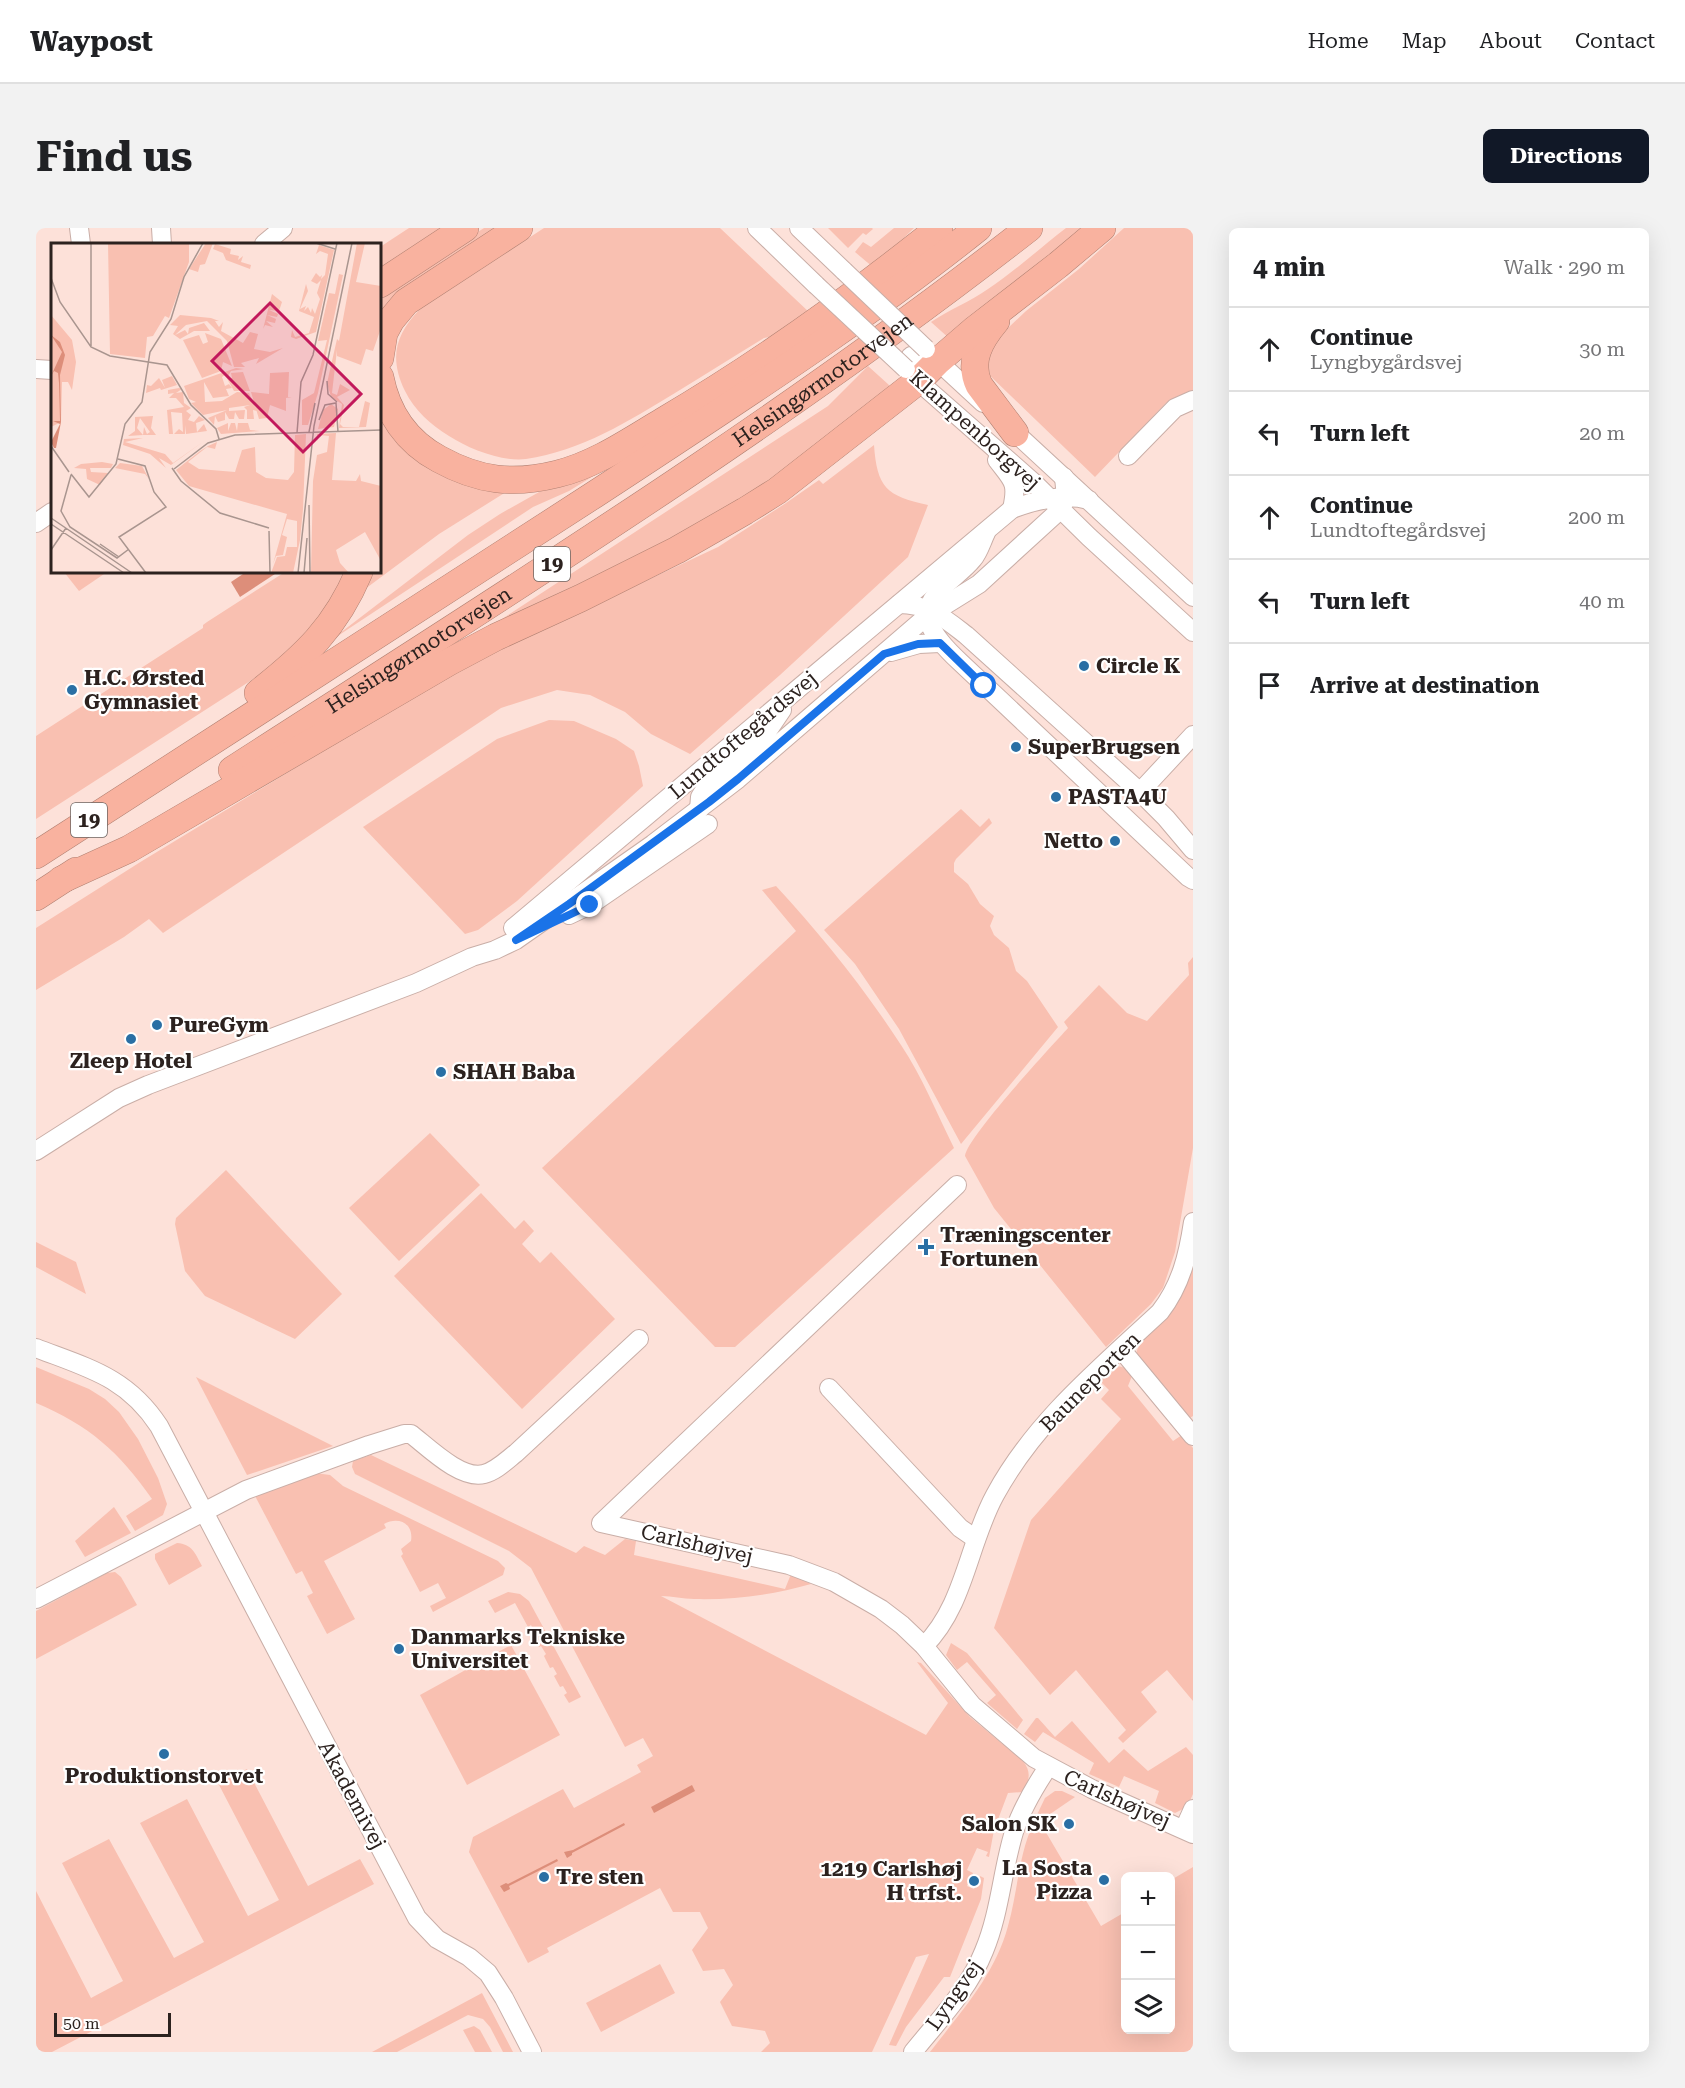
<!DOCTYPE html>
<html lang="en">
<head>
<meta charset="utf-8">
<style>
  :root { --surface:#fff; --page:#f2f2f2; --text:#202124; --muted:#757577; --line:#e0e0e0; --accent:#111827 }
  body { margin:0; font-family:"Roboto Serif",serif; background:var(--page); color:var(--text) }
  .controls { position:absolute; right:18px; bottom:18px; display:grid; overflow:hidden; border-radius:9px; box-shadow:0 6px 24px #0002 }
  .controls button { width:54px; height:54px; display:grid; place-items:center; padding:0; border:0; border-bottom:2px solid var(--line); background:var(--surface); color:var(--text); font:30px sans-serif }
  .scale { position:absolute; left:18px; bottom:15px; width:117px; box-sizing:border-box; padding-left:6px; border:3px solid #2c221f; border-top:0; font-size:16px; line-height:21px; white-space:nowrap; color:#2c221f; -webkit-text-stroke:4px #fff; paint-order:stroke }
  .stop { position:absolute; width:18px; height:18px; margin:-14px; border:4px solid #1a73e8; border-radius:50%; background:#fff }
  .stop.end { background:#1a73e8; border-color:#fff; box-shadow:0 2px 6px #0008 }
  .list { margin:0; padding:0; list-style:none }
  h2 { display:flex; justify-content:space-between; align-items:center; height:78px; margin:0; padding:0 24px; font-size:26px }
  h2 small { font-size:20px; font-weight:400; color:var(--muted) }
  .list li { display:grid; grid-template-columns:39px 1fr auto; gap:18px; align-items:center; box-sizing:border-box; height:84px; padding:0 24px; border-top:2px solid var(--line) }
  .list b { display:block; font-size:22px; white-space:nowrap }
  .list p { margin:0; font-size:20px; white-space:nowrap; color:var(--muted) }
  .list em { font-size:20px; font-style:normal; color:var(--muted) }
  .icon { flex:none; width:33px; height:33px; fill:none; stroke:currentColor; stroke-width:2; stroke-linecap:round; stroke-linejoin:round }
  .map { position:relative; flex:none; width:1157px; height:1824px; overflow:hidden; border-radius:9px }
  header { display:flex; align-items:center; gap:36px; box-sizing:border-box; height:84px; padding:0 30px; background:var(--surface); border-bottom:2px solid var(--line) }
  header strong { font-size:28px }
  nav { display:flex; gap:33px; margin-inline-start:auto; font-size:21px }
  .intro { display:flex; align-items:center; justify-content:space-between; box-sizing:border-box; height:144px; padding:0 36px }
  h1 { margin:0; font-size:42px }
  .button { padding:15px 27px; border-radius:9px; background:var(--accent); color:#fff; font-size:21px; font-weight:700 }
  main { display:flex; gap:36px; padding:0 36px }
  aside { flex:1; background:var(--surface); border-radius:9px; box-shadow:0 6px 24px #0002 }
  .map>svg:first-child { display:block }
</style>
</head>
<body>
<header>
<strong>Waypost</strong>
<nav><a>Home</a><a>Map</a><a>About</a><a>Contact</a></nav>
</header>
<div class="intro"><h1>Find us</h1><a class="button">Directions</a></div>
<main>
<div class="map">
<svg width="1157" height="1824" viewBox="0 0 1157 1824">
  <rect width="100%" height="100%" fill="#fde1d9"/>
  <g fill="#f9c0b1">
    <polygon points="373,0 415,0 344,47 344,19"/>
    <polygon points="448,0 465,0 344,98 344,67"/>
    <path d="M508,0H684L774,85L738,108L728,110C698,128 669,147 639,165C593,193 545,223 490,231C466,234 433,221 413,208C394,196 379,183 369,163C353,130 359,107 384,81Z"/>
    <polygon points="792,0 836,0 837,1 830,7 827,5 812,20"/>
    <polygon points="858,0 878,0 838,40 819,24 827,14 835,19"/>
    <path d="M1030,0H1049L915,112L895,94C914,81 934,74 952,61C979,43 1004,20 1030,0Z"/>
    <polygon points="1088,0 1157,0 1157,164 1138,170 1130,175 1059,249 948,142 955,116 990,83 1043,41"/>
    <polygon points="832,138 853,157 852,164 752,241 646,310 426,417 792,178"/>
    <polygon points="344,172 349,187 470,264 403,306 325,364 333,344 344,344"/>
    <polygon points="616,212 533,263 497,279 291,415 432,307 464,286 528,250"/>
    <path d="M838,217C841,259 850,268 892,277L872,329L744,447L654,526L615,506L589,484L554,467L521,462L465,480L127,705L113,691L88,709L0,762V700L106,633L422,441L682,319L750,275L783,252L787,256Z"/>
    <polygon points="28,344 71,344 43,363"/>
    <path d="M249,344H310C305,353 300,364 295,373C278,401 250,425 225,446L0,591V508L167,400V397L171,394Z"/>
    <polygon points="513,492 538,493 580,511 598,523 603,538 607,558 481,673 442,702 429,706 327,599 461,511"/>
    <polygon points="925,581 944,599 953,590 956,595 920,631 918,635 918,644 932,656 944,676 958,688 954,698 958,707 973,720 980,743 991,753 1022,799 925,916 863,801 819,736 788,702"/>
    <path d="M740,658C786,708 828,760 865,817C886,848 901,886 918,920L699,1119H679L506,940L760,703L726,662Z"/>
    <path d="M1157,729V920L1139,1024L1127,1060L1115,1076L1070,1119L958,980L929,928C931,909 1014,820 1032,800L1028,794L1063,757L1091,785L1111,793L1153,747L1152,735Z"/>
    <polygon points="394,905 444,957 363,1033 313,980"/>
    <polygon points="190,942 306,1066 259,1111 169,1068 149,1043 139,996 140,990"/>
    <polygon points="445,965 479,1001 488,992 498,1003 486,1016 504,1035 515,1024 579,1091 486,1181 358,1048"/>
    <polygon points="0,1014 40,1034 50,1066 0,1039"/>
    <path d="M1157,1031V1188L1152,1191L1100,1126C1103,1112 1116,1104 1126,1094C1142,1076 1152,1055 1157,1031Z"/>
    <path d="M1081,1138C1089,1139 1092,1141 1096,1148L1092,1158L1137,1213L1146,1207L1157,1220V1473L1131,1442L1105,1464L1121,1484L1087,1515L1082,1510L1090,1502L1040,1442L1014,1467L958,1400L995,1292L1085,1191L1065,1171L1073,1162L1063,1152Z"/>
    <path d="M0,1139L53,1161L69,1171L83,1184L102,1211L122,1250L131,1276L127,1287L99,1303L90,1288L116,1271C82,1223 54,1198 0,1175Z"/>
    <polygon points="160,1149 297,1218 211,1247"/>
    <path d="M335,1227L540,1325L548,1318L569,1327L589,1311L600,1313L598,1327L749,1361L755,1346L775,1356C736,1367 699,1372 658,1371C647,1371 636,1368 625,1368L890,1507L912,1475L881,1434L885,1435L934,1489L987,1533C996,1544 993,1553 987,1564L972,1565L958,1602L953,1629L950,1628L952,1624L941,1620L931,1642L937,1645L931,1658L938,1661L944,1648L948,1650L945,1671L916,1744L914,1749H908L870,1799L860,1818L853,1817L893,1726L880,1729L836,1824H725L734,1815L729,1803L696,1798L684,1774L697,1757L688,1741L667,1743L656,1722L672,1700L664,1684H637L624,1660L511,1720L513,1724L492,1735L433,1624L437,1609L527,1561L538,1580L605,1544L601,1537L617,1528L607,1510L589,1519L495,1340L473,1323L319,1246L316,1239L317,1233Z"/>
    <path d="M279,1245L294,1247L307,1258L462,1333L469,1340L467,1347L397,1384L394,1378L410,1370L402,1355L384,1364L365,1328L367,1326L365,1321L375,1313C378,1295 362,1288 348,1296L350,1300L288,1333L319,1391L291,1406L271,1368L277,1365L266,1343L260,1346L218,1266Z"/>
    <polygon points="78,1279 95,1305 49,1329 39,1313"/>
    <path d="M141,1315C156,1316 159,1325 166,1338L133,1357L119,1331V1326Z"/>
    <polygon points="79,1344 85,1349 101,1377 0,1431 0,1383 71,1345"/>
    <polygon points="472,1364 484,1366 493,1373 545,1469 533,1475 528,1467 531,1465 527,1458 524,1459 518,1448 521,1446 517,1439 514,1440 508,1428 510,1426 505,1418 503,1419 497,1408 499,1406 495,1397 492,1399 479,1375 459,1385 452,1373"/>
    <polygon points="915,1415 931,1425 987,1492 981,1501 951,1475 960,1467 931,1434 921,1442 910,1427"/>
    <polygon points="475,1417 524,1507 431,1557 384,1467"/>
    <polygon points="1000,1490 1002,1490 1019,1509 1036,1493 1073,1535 1088,1521 1112,1543 1150,1519 1157,1527 1157,1566 1151,1579 1139,1585 1119,1575 1123,1563 1088,1548 1083,1559 1053,1546 1058,1535 1007,1504 999,1514 988,1506"/>
    <polygon points="211,1541 272,1658 324,1631 338,1656 16,1824 0,1824 0,1663 55,1770 87,1753 26,1635 73,1611 138,1730 168,1714 104,1595 151,1571 212,1688 243,1672 182,1555"/>
    <polygon points="1019,1563 1026,1563 1039,1569 1001,1595 998,1593 1009,1570"/>
    <path d="M1008,1601L1065,1698L1089,1684L1090,1802H1134L1135,1652L1157,1639V1824H894C924,1785 959,1747 972,1698C981,1667 982,1634 994,1603Z"/>
    <polygon points="624,1736 639,1765 565,1804 550,1775"/>
    <polygon points="446,1765 477,1824 467,1824 454,1799 447,1791 432,1787 361,1824 336,1824"/>
    <polygon points="438,1798 444,1802 456,1824 439,1824 427,1802"/>
  </g>
  <g fill="#dd8e7a">
    <polygon points="210,344 242,344 204,369 195,354"/>
    <polygon points="656,1557 659,1563 618,1585 615,1579"/>
    <polygon points="588,1595 589,1597 536,1625 536,1627 531,1630 528,1624 537,1622"/>
    <polygon points="521,1631 522,1633 473,1658 474,1661 468,1664 464,1658 470,1655 472,1656"/>
  </g>
  <g fill="none" stroke-linecap="round" stroke-linejoin="round">
    <defs>
      <g id="minor">
        <polyline points="43,0 45,16"/>
        <polyline points="125,0 126,16"/>
        <polyline points="721,0 780,57"/>
        <polyline points="763,0 808,43"/>
        <polyline points="228,16 247,0"/>
        <polyline points="895,127 947,175"/>
        <polyline points="875,128 889,132 902,133"/>
        <polyline points="0,141 16,142"/>
        <polyline points="875,147 997,254 1053,309 1157,404"/>
        <polyline points="972,198 1157,369"/>
        <polyline points="1092,228 1139,180 1157,172"/>
        <path d="M961,232C977,253 982,254 976,281"/>
        <polyline points="0,295 16,284"/>
        <path d="M863,376C892,376 908,390 930,407L1104,564L1130,590L1157,622"/>
        <path d="M890,389C898,408 909,420 924,434L1152,649L1157,652"/>
        <path d="M890,389C894,361 921,351 937,331C943,324 946,313 950,305"/>
        <polyline points="855,424 883,416 904,415"/>
        <polyline points="1104,564 1157,507"/>
        <polyline points="663,582 664,569 669,561 729,507 746,482"/>
        <polyline points="533,687 554,677 672,596"/>
        <path d="M477,700L976,281C1000,272 1028,265 1053,272"/>
        <polyline points="0,923 83,870 112,857 380,755 436,729 459,722 480,712 617,616 702,551 890,389 943,356 1025,281 1030,270 1028,249"/>
        <polyline points="921,957 565,1295 753,1337 798,1354 845,1381 866,1397 888,1418 936,1477 998,1530 1056,1561 1157,1606"/>
        <path d="M0,1120C52,1140 91,1149 123,1198L381,1690L401,1711L433,1729L452,1745L468,1770L496,1824"/>
        <polyline points="1085,1121 1157,1208"/>
        <polyline points="793,1160 924,1300 940,1311"/>
        <path d="M0,1371L210,1262L333,1217L368,1206H375C393,1220 425,1252 448,1246C460,1243 471,1232 480,1225L603,1111"/>
        <path d="M888,1418C929,1377 932,1316 959,1267C999,1193 1064,1140 1124,1084C1145,1057 1152,1027 1157,994"/>
        <polyline points="1148,1601 1157,1581"/>
        <path d="M877,1824C902,1793 933,1761 948,1723C964,1685 966,1643 978,1604C986,1580 998,1560 1012,1539"/>
      </g>
      <g id="highway">
        <polyline points="344,56 429,0"/>
        <path d="M960,93C944,112 932,133 943,157L979,205"/>
        <polyline points="344,130 348,105 355,92 370,74 483,0"/>
        <path d="M344,149C351,185 371,214 403,231C443,253 477,257 521,246C559,237 595,212 627,193C724,136 816,70 903,0"/>
        <path d="M222,465C269,428 300,399 323,344"/>
        <path id="s1" d="M196,542C466,368 740,198 993,0"/>
        <path d="M0,627C197,499 396,373 593,244C711,166 831,89 942,0"/>
        <polyline points="25,652 93,621 413,434 460,409 545,370 641,322 709,283 741,263 882,153 902,133 938,102 1022,37 1066,0"/>
        <polyline points="0,669 40,643"/>
      </g>
    </defs>
    <use href="#minor" stroke="#c9aea7" stroke-width="20"/>
    <use href="#highway" stroke="#b18072" stroke-width="28"/>
    <use href="#minor" stroke="#fff" stroke-width="18"/>
    <use href="#highway" stroke="#f9b29f" stroke-width="27"/>
    <defs>
      <g id="minor-bridge">
        <polyline points="808,43 890,121"/>
        <polyline points="780,57 870,141"/>
      </g>
    </defs>
    <use href="#minor-bridge" stroke="#c9aea7" stroke-width="20" stroke-linecap="butt"/>
    <use href="#minor-bridge" stroke="#fff" stroke-width="18"/>
  </g>
  <g fill="none" stroke-linecap="round" stroke-linejoin="round">
    <polyline stroke="#1a73e8" stroke-width="8" points="554,677 480,712 533,676 673,574 702,551 848,426 882,416 904,415 948,458"/>
  </g>
  <g fill="#2a6fa4" stroke="#fff" stroke-width="2">
    <circle cx="1048" cy="438" r="6"/>
    <circle cx="36" cy="462" r="6"/>
    <circle cx="980" cy="519" r="6"/>
    <circle cx="1020" cy="569" r="6"/>
    <circle cx="1079" cy="613" r="6"/>
    <circle cx="121" cy="797" r="6"/>
    <circle cx="95" cy="811" r="6"/>
    <circle cx="405" cy="844" r="6"/>
    <path d="M887 1010h6v6h6v6h-6v6h-6v-6h-6v-6h6z"/>
    <circle cx="363" cy="1421" r="6"/>
    <circle cx="128" cy="1526" r="6"/>
    <circle cx="1033" cy="1596" r="6"/>
    <circle cx="508" cy="1649" r="6"/>
    <circle cx="1068" cy="1652" r="6"/>
    <circle cx="938" cy="1653" r="6"/>
  </g>
  <g text-anchor="middle" dominant-baseline="central" stroke-width="4.5" stroke-linejoin="round" paint-order="stroke">
    <g fill="#fff" stroke="#6b6462" stroke-width="1.5">
      <rect x="498" y="319" width="36" height="34" rx="4.5"/>
      <rect x="35" y="575" width="36" height="34" rx="4.5"/>
    </g>
    <g font-size="20" font-weight="bold" fill="#2c221f">
      <text x="516" y="336">19</text>
      <text x="53" y="592">19</text>
    </g>
    <g font-size="21" fill="#2c221f" stroke="#fff">
      <text stroke="none"><textPath href="#s1" startOffset="708">Helsingørmotorvejen</textPath></text>
      <text transform="translate(939 202) rotate(42)">Klampenborgvej</text>
      <text stroke="none"><textPath href="#s1" startOffset="222">Helsingørmotorvejen</textPath></text>
      <text transform="translate(707 507) rotate(-40)">Lundtoftegårdsvej</text>
      <text transform="translate(1054 1154) rotate(-45)">Bauneporten</text>
      <text transform="translate(661 1316) rotate(13)">Carlshøjvej</text>
      <text transform="translate(316 1567) rotate(62)">Akademivej</text>
      <text transform="translate(1081 1571) rotate(24)">Carlshøjvej</text>
      <text transform="translate(918 1767) rotate(-55)">Lyngvej</text>
    </g>
    <g font-size="21" font-weight="bold" fill="#2c221f" stroke="#fff" text-anchor="start">
      <text x="1060" y="438">Circle K</text>
      <text x="48" y="450">H.C. Ørsted<tspan x="48" dy="24">Gymnasiet</tspan></text>
      <text x="992" y="519">SuperBrugsen</text>
      <text x="1032" y="569">PASTA4U</text>
      <text x="1067" y="613" text-anchor="end">Netto</text>
      <text x="133" y="797">PureGym</text>
      <text x="95" y="833" text-anchor="middle">Zleep Hotel</text>
      <text x="417" y="844">SHAH Baba</text>
      <text x="904" y="1007">Træningscenter<tspan x="904" dy="24">Fortunen</tspan></text>
      <text x="375" y="1409">Danmarks Tekniske<tspan x="375" dy="24">Universitet</tspan></text>
      <text x="128" y="1548" text-anchor="middle">Produktionstorvet</text>
      <text x="1021" y="1596" text-anchor="end">Salon SK</text>
      <text x="1056" y="1640" text-anchor="end">La Sosta<tspan x="1056" dy="24">Pizza</tspan></text>
      <text x="926" y="1641" text-anchor="end">1219 Carlshøj<tspan x="926" dy="24">H trfst.</tspan></text>
      <text x="520" y="1649">Tre sten</text>
    </g>
  </g>
  <g transform="translate(15 15)">
    <rect width="330" height="330" fill="#fde1d9"/>
    <path d="M57,0H138V19L118,75L114,73L102,93L96,94L94,115L59,111ZM155,0H162L154,21L149,22L147,29L138,26ZM306,0H314L305,39L330,43V85L322,108L315,106L310,122L286,113V107L281,150L286,152L289,141L299,147L286,154L293,162L289,181L292,184H308L314,158L319,160L315,184L288,185L291,161L280,154L276,140L286,96L288,98ZM164,1L180,6L179,11L188,13L187,17L192,13L190,19L200,22L199,26L175,17L172,10L162,6ZM268,2L283,7L265,89L245,96L240,94L241,87L244,94L258,90L263,74L248,68L255,41L257,48L249,66L255,63L253,68L257,64L260,70L261,65L264,71L269,56L266,50L270,37L266,41L260,38L265,30L269,34L271,32L270,36L274,32L277,11L269,8L265,11ZM288,31L292,32L267,150L257,182H251V157L263,150L276,97L267,98L278,50L284,51ZM221,51L231,59L228,68L218,67L227,71L226,74L216,72L225,76L224,80L215,78L222,84L214,82L212,86ZM0,72L21,97L25,119L21,147L17,139H11L10,179L0,184ZM129,72L160,75L168,78H164L168,84L172,79L170,88L192,100L199,89L207,91L203,106L219,109L232,105L205,121L208,115L190,120L194,124H183L176,98L156,78L135,82L124,92L134,87L137,91L138,85L153,80L159,88H143L129,96L122,91L127,83L119,82ZM154,90L170,96L181,123L172,119L170,128L151,135L132,97L148,92L152,101L157,99ZM185,125L193,126L180,128L176,135H181L180,130L192,129L199,148H183L174,132L171,134L174,143L178,141L181,145L175,146L178,153L162,155L153,139L154,159L171,158L186,149L198,150L206,168L202,167L203,176H196V167L193,164L199,162L178,165V168L194,167L193,176H188L184,169L183,176H178L174,169V177L167,179L164,173L163,182L157,175L176,167L152,172L140,160L145,159L138,156L133,143ZM238,129L237,154H241L235,155V168L219,162L216,175L208,176L200,149L218,151L219,130ZM121,133L126,142L110,147L109,145L95,150L96,142L100,143L108,135L114,145L111,137ZM128,145L131,146L125,150L132,149L133,160L140,165L135,168L140,172L137,177L143,179L148,173L154,177L145,180L146,189L153,181L156,188L135,191L134,182V191H123L128,186L132,189L131,170L120,169L122,191H118L116,167L133,164L125,155H118L123,150L117,151V147ZM280,161L287,166L283,184L267,186L272,167ZM102,173L100,185L105,192H92L93,184L96,191L99,189L89,175L86,185L92,192L77,193L84,188V174ZM177,180V188L180,180H184L186,188L187,180H197L199,187L209,188L170,191L166,185ZM285,190L281,237L305,238L309,231L310,238L330,243V318L314,289L285,307L289,320L298,330H260L262,238L266,212L276,209L278,193L267,192L266,199V191ZM255,191L252,266L249,297L242,330H220L226,314L234,313L236,304H246V278L236,276L231,292L236,294L232,312L225,313L222,321L236,271L138,243L125,227L149,208L157,203L166,199L164,206L156,204L137,219L148,226L184,229L191,207L204,204L205,229L215,235L237,237L243,229L244,192ZM92,195L74,199L114,211L122,220L153,198L120,222L108,215L115,225L99,211L72,202L73,196ZM51,219L62,221L60,225H39L40,229L57,230L49,242L36,236L35,226L23,225L30,221ZM69,220L91,223L98,236L94,231L64,225Z" fill="#f9c0b1"/>
    <path d="M0,92L9,99L14,112L9,132L10,179L5,205H3L0,199L9,181L2,178H9L8,140L7,130L3,128L0,133L11,109Z" fill="#dd8e7a"/>
    <path fill="none" stroke="#a9958f" stroke-width="1.5" d="M40,0V103M265,0L284,6M0,35L9,59L40,104L59,113L116,122L140,162L165,186L168,196M276,138L277,151L286,159M268,177L274,162L285,160L287,189M258,189L264,160M246,190L250,139L262,112L286,0M0,203L18,229M67,216L94,223L103,249L115,264L68,294L95,330M121,225L130,238L169,270L218,285M123,226L157,200L184,192L330,187M20,231L38,254L65,221L74,181L91,159L99,109L120,76L133,34L152,0M20,232L10,268L19,284L66,315L78,306M258,262L259,330M0,275L81,330M0,281L73,330M218,288L219,330M49,301L68,314M0,307L15,285M247,330L263,183L301,0M253,330L256,295"/>
    <path fill="#c2185b" fill-opacity="0.15" stroke="#c2185b" stroke-width="3" d="M219,60L310,151L252,209L161,118Z"/>
    <rect width="330" height="330" fill="none" stroke="#2c221f" stroke-width="3"/>
  </g>
</svg>
<div class="controls">
<button>+</button>
<button>−</button>
<button><svg class="icon" aria-label="layers" viewBox="0 0 24 24"><path d="M12 4l9 5-9 5-9-5zM3 14l9 5 9-5"/></svg></button>
</div>
<div class="scale">50 m</div>
<div class="stop" style="left:948px;top:458px"></div>
<div class="stop end" style="left:554px;top:677px"></div>
</div>
<aside>
<h2>4 min<small>Walk · 290 m</small></h2>
<ul class="list">
<li><svg class="icon" aria-label="ahead" viewBox="0 0 24 24"><path d="M12 20V5M6 11l6-6 6 6"/></svg><div><b>Continue</b><p>Lyngbygårdsvej</p></div><em>30 m</em></li>
<li><svg class="icon" aria-label="left" viewBox="0 0 24 24"><path d="M17 20v-9H6M10 6l-5 5 5 5"/></svg><div><b>Turn left</b></div><em>20 m</em></li>
<li><svg class="icon" aria-label="ahead" viewBox="0 0 24 24"><path d="M12 20V5M6 11l6-6 6 6"/></svg><div><b>Continue</b><p>Lundtoftegårdsvej</p></div><em>200 m</em></li>
<li><svg class="icon" aria-label="left" viewBox="0 0 24 24"><path d="M17 20v-9H6M10 6l-5 5 5 5"/></svg><div><b>Turn left</b></div><em>40 m</em></li>
<li><svg class="icon" aria-label="arrive" viewBox="0 0 24 24"><path d="M6 21V4h12l-3 4 3 4H6"/></svg><div><b>Arrive at destination</b></div></li>
</ul>
</aside>
</main>
</body>
</html>
